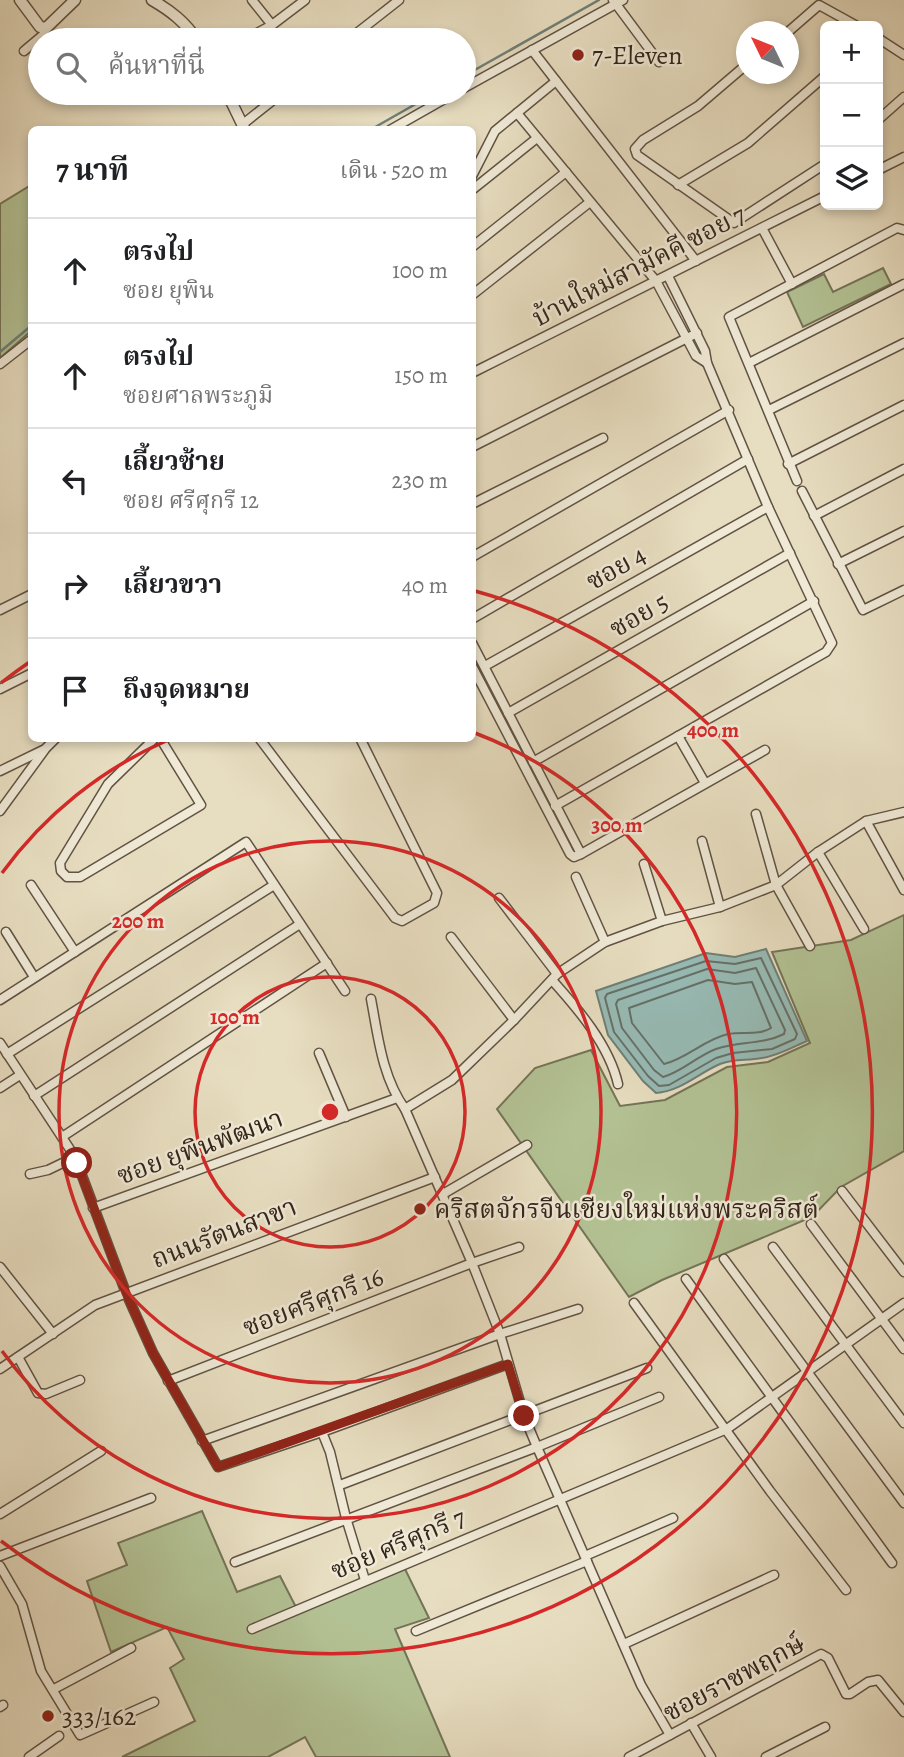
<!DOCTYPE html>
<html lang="th">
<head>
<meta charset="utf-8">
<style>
  :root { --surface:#fff; --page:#f2f2f2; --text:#202124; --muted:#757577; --line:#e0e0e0 }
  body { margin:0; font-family:Alegreya,"Noto Serif Thai",serif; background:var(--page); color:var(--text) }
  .controls { position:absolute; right:21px; top:21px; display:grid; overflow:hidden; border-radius:10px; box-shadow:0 4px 10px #0003 }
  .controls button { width:63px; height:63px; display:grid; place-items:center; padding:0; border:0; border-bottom:2px solid var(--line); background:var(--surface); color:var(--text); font:35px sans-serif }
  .compass { position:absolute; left:736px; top:21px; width:63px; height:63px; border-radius:50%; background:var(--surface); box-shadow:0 4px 10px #0003; rotate:313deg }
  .stop { position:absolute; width:21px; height:21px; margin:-16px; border:5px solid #8f2418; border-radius:50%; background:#fff }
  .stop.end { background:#8f2418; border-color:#fff; box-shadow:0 2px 7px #0008 }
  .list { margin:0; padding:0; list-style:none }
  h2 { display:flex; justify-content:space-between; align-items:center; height:91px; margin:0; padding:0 28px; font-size:30px }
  h2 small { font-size:23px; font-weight:400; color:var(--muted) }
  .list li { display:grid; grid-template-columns:46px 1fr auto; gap:21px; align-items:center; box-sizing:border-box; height:105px; padding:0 28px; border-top:2px solid var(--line) }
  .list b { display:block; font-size:26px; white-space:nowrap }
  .list p { margin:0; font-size:23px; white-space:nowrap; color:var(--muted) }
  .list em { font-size:23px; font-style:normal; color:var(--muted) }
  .icon { flex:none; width:38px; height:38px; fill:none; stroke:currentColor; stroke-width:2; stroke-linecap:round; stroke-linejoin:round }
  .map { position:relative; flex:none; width:904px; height:1757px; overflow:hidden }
  .search { position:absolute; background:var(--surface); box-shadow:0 4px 10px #0003; left:28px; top:28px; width:448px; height:77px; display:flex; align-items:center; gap:18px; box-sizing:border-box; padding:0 24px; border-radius:38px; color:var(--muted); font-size:26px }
  .panel { position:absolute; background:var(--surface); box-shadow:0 4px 10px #0003; left:28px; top:126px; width:448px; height:616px; border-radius:10px }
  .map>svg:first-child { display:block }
</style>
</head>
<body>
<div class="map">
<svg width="904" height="1757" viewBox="0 0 904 1757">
  <rect width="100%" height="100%" fill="#e7ddc0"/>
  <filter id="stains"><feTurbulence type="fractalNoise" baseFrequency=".00286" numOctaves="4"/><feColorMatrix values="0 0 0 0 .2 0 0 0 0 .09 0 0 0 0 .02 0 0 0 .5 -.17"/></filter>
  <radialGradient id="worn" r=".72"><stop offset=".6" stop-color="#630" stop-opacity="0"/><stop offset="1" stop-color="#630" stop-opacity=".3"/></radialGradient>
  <g fill="#b3c294" stroke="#747457" stroke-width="2">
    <polygon points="31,185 31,331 0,358 0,204"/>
    <polygon points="883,268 891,284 803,327 787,292 824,274 833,292"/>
    <polygon points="904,915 904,1151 841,1187 812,1217 662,1280 629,1297 497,1109 535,1068 591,1050 620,1106 665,1100 727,1067 768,1062 810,1043 772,952 851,940"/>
    <polygon points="202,1511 237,1592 280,1576 299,1613 405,1569 429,1618 395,1629 450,1757 316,1757 305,1737 268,1757 122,1757 195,1721 170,1668 184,1659 167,1627 111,1652 87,1581 127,1565 118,1543"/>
  </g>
  <path fill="#97bbb5" stroke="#6f7f77" stroke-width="2" d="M766,949L807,1041C793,1047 778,1056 762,1058C747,1061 734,1058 720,1064C697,1074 681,1091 656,1093L643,1081L608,1035L596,991L706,953L735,957Z"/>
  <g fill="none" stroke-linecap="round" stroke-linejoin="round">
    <g stroke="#667068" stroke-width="2">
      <polygon points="761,958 797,1034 795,1039 772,1049 733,1053 716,1058 669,1085 659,1086 648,1076 614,1032 605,998 607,994 706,961 735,964"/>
      <path d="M756,968L785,1030L784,1034C762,1045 739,1041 716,1049C697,1056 682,1072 663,1077L654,1070L622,1028L616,1004L618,1000L707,969L735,973Z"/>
      <path d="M708,980L735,984L752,982L771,1028C758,1036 743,1031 728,1034C705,1039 686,1059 664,1064L632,1023L629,1008Z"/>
    </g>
    <g stroke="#6f7f77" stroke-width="2.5">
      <polyline points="464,76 599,0"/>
      <polyline points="370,130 435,93"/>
      <polyline points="0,352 32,325"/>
    </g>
    <defs>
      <g id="minor">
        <polyline points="252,0 272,25"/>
        <polyline points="613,0 659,62"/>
        <polyline points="788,32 819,5 857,26"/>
        <polyline points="878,38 904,55"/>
        <polyline points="244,40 272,25 305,0"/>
        <polyline points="348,40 399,0"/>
        <polyline points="532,50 696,261"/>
        <polyline points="24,51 43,35 46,28"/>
        <polyline points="746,65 698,106 643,140 635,149 637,155 734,223 825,164"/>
        <polyline points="464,88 623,0"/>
        <polyline points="517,113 656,281 696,356 707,363"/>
        <polyline points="878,120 904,97"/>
        <polyline points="243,124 282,93"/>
        <polyline points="390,130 455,93"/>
        <polyline points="878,170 904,157"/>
        <polyline points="472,176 495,131 556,81"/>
        <polyline points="678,185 748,143 825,76"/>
        <polyline points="472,190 537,138"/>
        <polyline points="762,228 792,284"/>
        <polyline points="472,247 566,172"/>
        <polyline points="472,295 590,202"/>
        <polyline points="749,363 904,284"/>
        <polyline points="0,364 32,339"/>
        <polyline points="472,373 825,196"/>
        <polyline points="769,410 904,343"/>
        <polyline points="472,447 697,333"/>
        <polyline points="788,464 904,405"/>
        <polyline points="797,481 729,317 897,228 904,230"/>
        <polyline points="802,491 863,610 904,590"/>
        <polyline points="472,504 603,438"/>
        <polyline points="814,516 904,469"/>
        <polyline points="472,557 729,410"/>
        <polyline points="838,564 904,531"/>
        <polyline points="0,610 32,594"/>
        <polyline points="472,619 748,459"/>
        <polyline points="472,643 581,854 765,750"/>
        <polyline points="472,666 570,854 574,857 581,854"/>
        <polyline points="485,666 768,507"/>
        <polyline points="0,689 32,673"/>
        <polyline points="508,713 790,553"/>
        <polyline points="678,736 705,783"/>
        <polyline points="155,738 108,784 60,863 61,871 67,877 80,877 201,805 160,738"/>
        <polyline points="259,738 395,918 402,921 434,903 437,893 360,738"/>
        <polyline points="533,762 814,601"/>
        <polyline points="0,771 43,750"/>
        <polyline points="555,806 826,652 832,643 768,507 707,363 705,351 668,276"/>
        <polyline points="0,811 46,748 56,738"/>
        <polyline points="756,814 776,885 810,946"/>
        <polyline points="866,821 904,890"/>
        <polyline points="702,841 720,907"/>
        <polyline points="818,852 864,929"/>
        <polyline points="644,864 662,921"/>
        <polyline points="576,877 605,942"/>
        <polyline points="31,885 75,952"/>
        <polyline points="499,898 557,974"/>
        <polyline points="6,932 34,977"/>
        <polyline points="451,937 514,1020"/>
        <path d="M552,980C578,1009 609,1045 618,1084"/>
        <path d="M371,999C378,1036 382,1077 405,1109L472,1263L500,1334L524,1416L537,1447L641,1685L670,1735"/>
        <polyline points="0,1000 246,842 345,991"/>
        <polyline points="0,1043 75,1157 126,1293 153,1353 218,1467 322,1432 508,1364"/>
        <polyline points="319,1053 346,1117"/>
        <polyline points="7,1054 274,885"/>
        <polyline points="0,1088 20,1075"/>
        <polyline points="34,1096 300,924"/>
        <polyline points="405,1109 452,1080 514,1020 557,974 605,942 662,921 720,907 776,885 818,852 866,821 904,812"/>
        <polyline points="62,1137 327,963"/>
        <polyline points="30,1174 48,1170 75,1157"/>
        <polyline points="842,1191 904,1272"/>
        <polyline points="443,1194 527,1145"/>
        <polyline points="93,1208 397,1098"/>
        <polyline points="811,1224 904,1349"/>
        <polyline points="773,1247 904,1423"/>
        <polyline points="724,1259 904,1503"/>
        <polyline points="0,1267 53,1334"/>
        <polyline points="686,1279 892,1563"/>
        <polyline points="634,1303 770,1491 846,1590"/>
        <polyline points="18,1357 38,1393 46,1394 80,1380"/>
        <polyline points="0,1369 95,1305 435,1177"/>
        <polyline points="168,1381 472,1263 519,1247"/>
        <polyline points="322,1432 330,1452 346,1518 365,1580"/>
        <polyline points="202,1441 500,1334 578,1309"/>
        <polyline points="340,1485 647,1368"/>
        <polyline points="0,1514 101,1451"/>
        <polyline points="0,1556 151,1498"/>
        <polyline points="585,1556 673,1518"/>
        <polyline points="235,1562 537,1447 659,1397"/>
        <polyline points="0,1566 22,1604 41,1671 80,1735 154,1702"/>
        <polyline points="252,1629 727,1429 904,1303"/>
        <polyline points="416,1631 587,1561"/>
        <polyline points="624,1644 774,1575"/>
        <polyline points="54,1689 131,1648"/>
        <polyline points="0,1707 3,1705"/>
        <polyline points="691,1723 711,1757"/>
        <polyline points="29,1757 59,1736"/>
        <polyline points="629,1757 821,1654 828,1658 846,1694 850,1694 868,1682 878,1680 904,1712"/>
        <polyline points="766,1757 825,1727"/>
      </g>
      <g id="tertiary">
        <polyline points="20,0 40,27 46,28 75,0"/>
        <path d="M152,0C171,11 185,22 197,40"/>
        <polyline points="227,93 245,130"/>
      </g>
    </defs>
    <use href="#minor" stroke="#615344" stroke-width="11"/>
    <use href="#tertiary" stroke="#615344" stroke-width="13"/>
    <use href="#minor" stroke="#efe9d6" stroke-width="8"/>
    <use href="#tertiary" stroke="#efe9d6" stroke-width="10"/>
  </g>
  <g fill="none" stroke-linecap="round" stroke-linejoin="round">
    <polyline stroke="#8f2418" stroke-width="9" points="77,1163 126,1293 153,1353 218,1467 508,1364 524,1416"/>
  </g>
  <g fill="none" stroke="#d62828" stroke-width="3.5">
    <circle cx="330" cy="1112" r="135"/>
    <circle cx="330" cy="1112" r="271"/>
    <path d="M2 873A406 406 0 0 1 168 740M475 733A406 406 0 1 1 2 1351"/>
    <path d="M1 683A541 541 0 0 1 31 661M475 591A541 541 0 1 1 1 1541"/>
  </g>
  <g fill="#8f2418" stroke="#efe9d6" stroke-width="2.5">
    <circle cx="578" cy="55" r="7"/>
    <circle cx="420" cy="1209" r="7"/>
    <circle cx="48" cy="1716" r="7"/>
  </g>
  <g text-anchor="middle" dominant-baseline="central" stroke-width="5" stroke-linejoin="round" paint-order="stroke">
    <g font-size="26" fill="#34251a" stroke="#efe9d6" text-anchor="start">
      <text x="592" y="55">7-Eleven</text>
      <text x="434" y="1209">คริสตจักรจีนเชียงใหม่แห่งพระคริสต์</text>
      <text x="62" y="1716">333/162</text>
    </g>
    <g font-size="26" fill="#34251a" stroke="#efe9d6">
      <text transform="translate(639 266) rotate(-27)">บ้านใหม่สามัคคี ซอย 7</text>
      <text transform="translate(616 568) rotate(-29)">ซอย 4</text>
      <text transform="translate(639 615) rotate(-30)">ซอย 5</text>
      <text transform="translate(200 1147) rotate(-20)">ซอย ยุพินพัฒนา</text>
      <text transform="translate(224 1233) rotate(-21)">ถนนรัตนสาขา</text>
      <text transform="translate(313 1302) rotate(-21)">ซอยศรีศุกรี 16</text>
      <text transform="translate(398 1544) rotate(-23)">ซอย ศรีศุกรี 7</text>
      <text transform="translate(734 1678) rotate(-28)">ซอยราชพฤกษ์</text>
    </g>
  </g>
  <circle cx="330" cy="1112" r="10" fill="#d62828" stroke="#efe9d6" stroke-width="3.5"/>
  <g font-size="21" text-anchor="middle" font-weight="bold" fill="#d62828" stroke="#efe9d6" stroke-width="5" stroke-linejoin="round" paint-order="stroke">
    <text x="713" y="737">400 m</text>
    <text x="617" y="832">300 m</text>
    <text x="138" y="928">200 m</text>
    <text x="235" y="1024">100 m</text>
  </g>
  <rect width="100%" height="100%" filter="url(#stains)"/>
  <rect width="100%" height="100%" fill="url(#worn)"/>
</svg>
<div class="controls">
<button>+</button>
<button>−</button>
<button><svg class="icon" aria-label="layers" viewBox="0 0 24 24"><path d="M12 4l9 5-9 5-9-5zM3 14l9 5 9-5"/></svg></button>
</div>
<svg class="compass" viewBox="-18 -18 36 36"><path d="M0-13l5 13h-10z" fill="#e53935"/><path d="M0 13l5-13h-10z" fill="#757577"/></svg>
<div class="stop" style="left:77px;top:1163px"></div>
<div class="stop end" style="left:524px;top:1416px"></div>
<div class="search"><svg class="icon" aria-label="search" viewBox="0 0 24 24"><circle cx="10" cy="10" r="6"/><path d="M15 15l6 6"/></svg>ค้นหาที่นี่</div>
<section class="panel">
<h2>7 นาที<small>เดิน · 520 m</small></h2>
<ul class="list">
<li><svg class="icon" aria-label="ahead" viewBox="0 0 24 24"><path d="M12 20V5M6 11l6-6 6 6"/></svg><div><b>ตรงไป</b><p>ซอย ยุพิน</p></div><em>100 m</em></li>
<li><svg class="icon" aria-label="ahead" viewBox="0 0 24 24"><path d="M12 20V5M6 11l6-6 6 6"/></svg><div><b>ตรงไป</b><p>ซอยศาลพระภูมิ</p></div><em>150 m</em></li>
<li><svg class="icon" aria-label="left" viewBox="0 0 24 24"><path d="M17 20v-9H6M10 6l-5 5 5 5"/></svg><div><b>เลี้ยวซ้าย</b><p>ซอย ศรีศุกรี 12</p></div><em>230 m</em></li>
<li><svg class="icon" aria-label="right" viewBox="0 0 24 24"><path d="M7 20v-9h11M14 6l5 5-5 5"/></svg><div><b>เลี้ยวขวา</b></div><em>40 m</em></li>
<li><svg class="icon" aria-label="arrive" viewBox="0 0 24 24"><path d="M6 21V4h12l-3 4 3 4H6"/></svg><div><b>ถึงจุดหมาย</b></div></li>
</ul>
</section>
</div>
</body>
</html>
